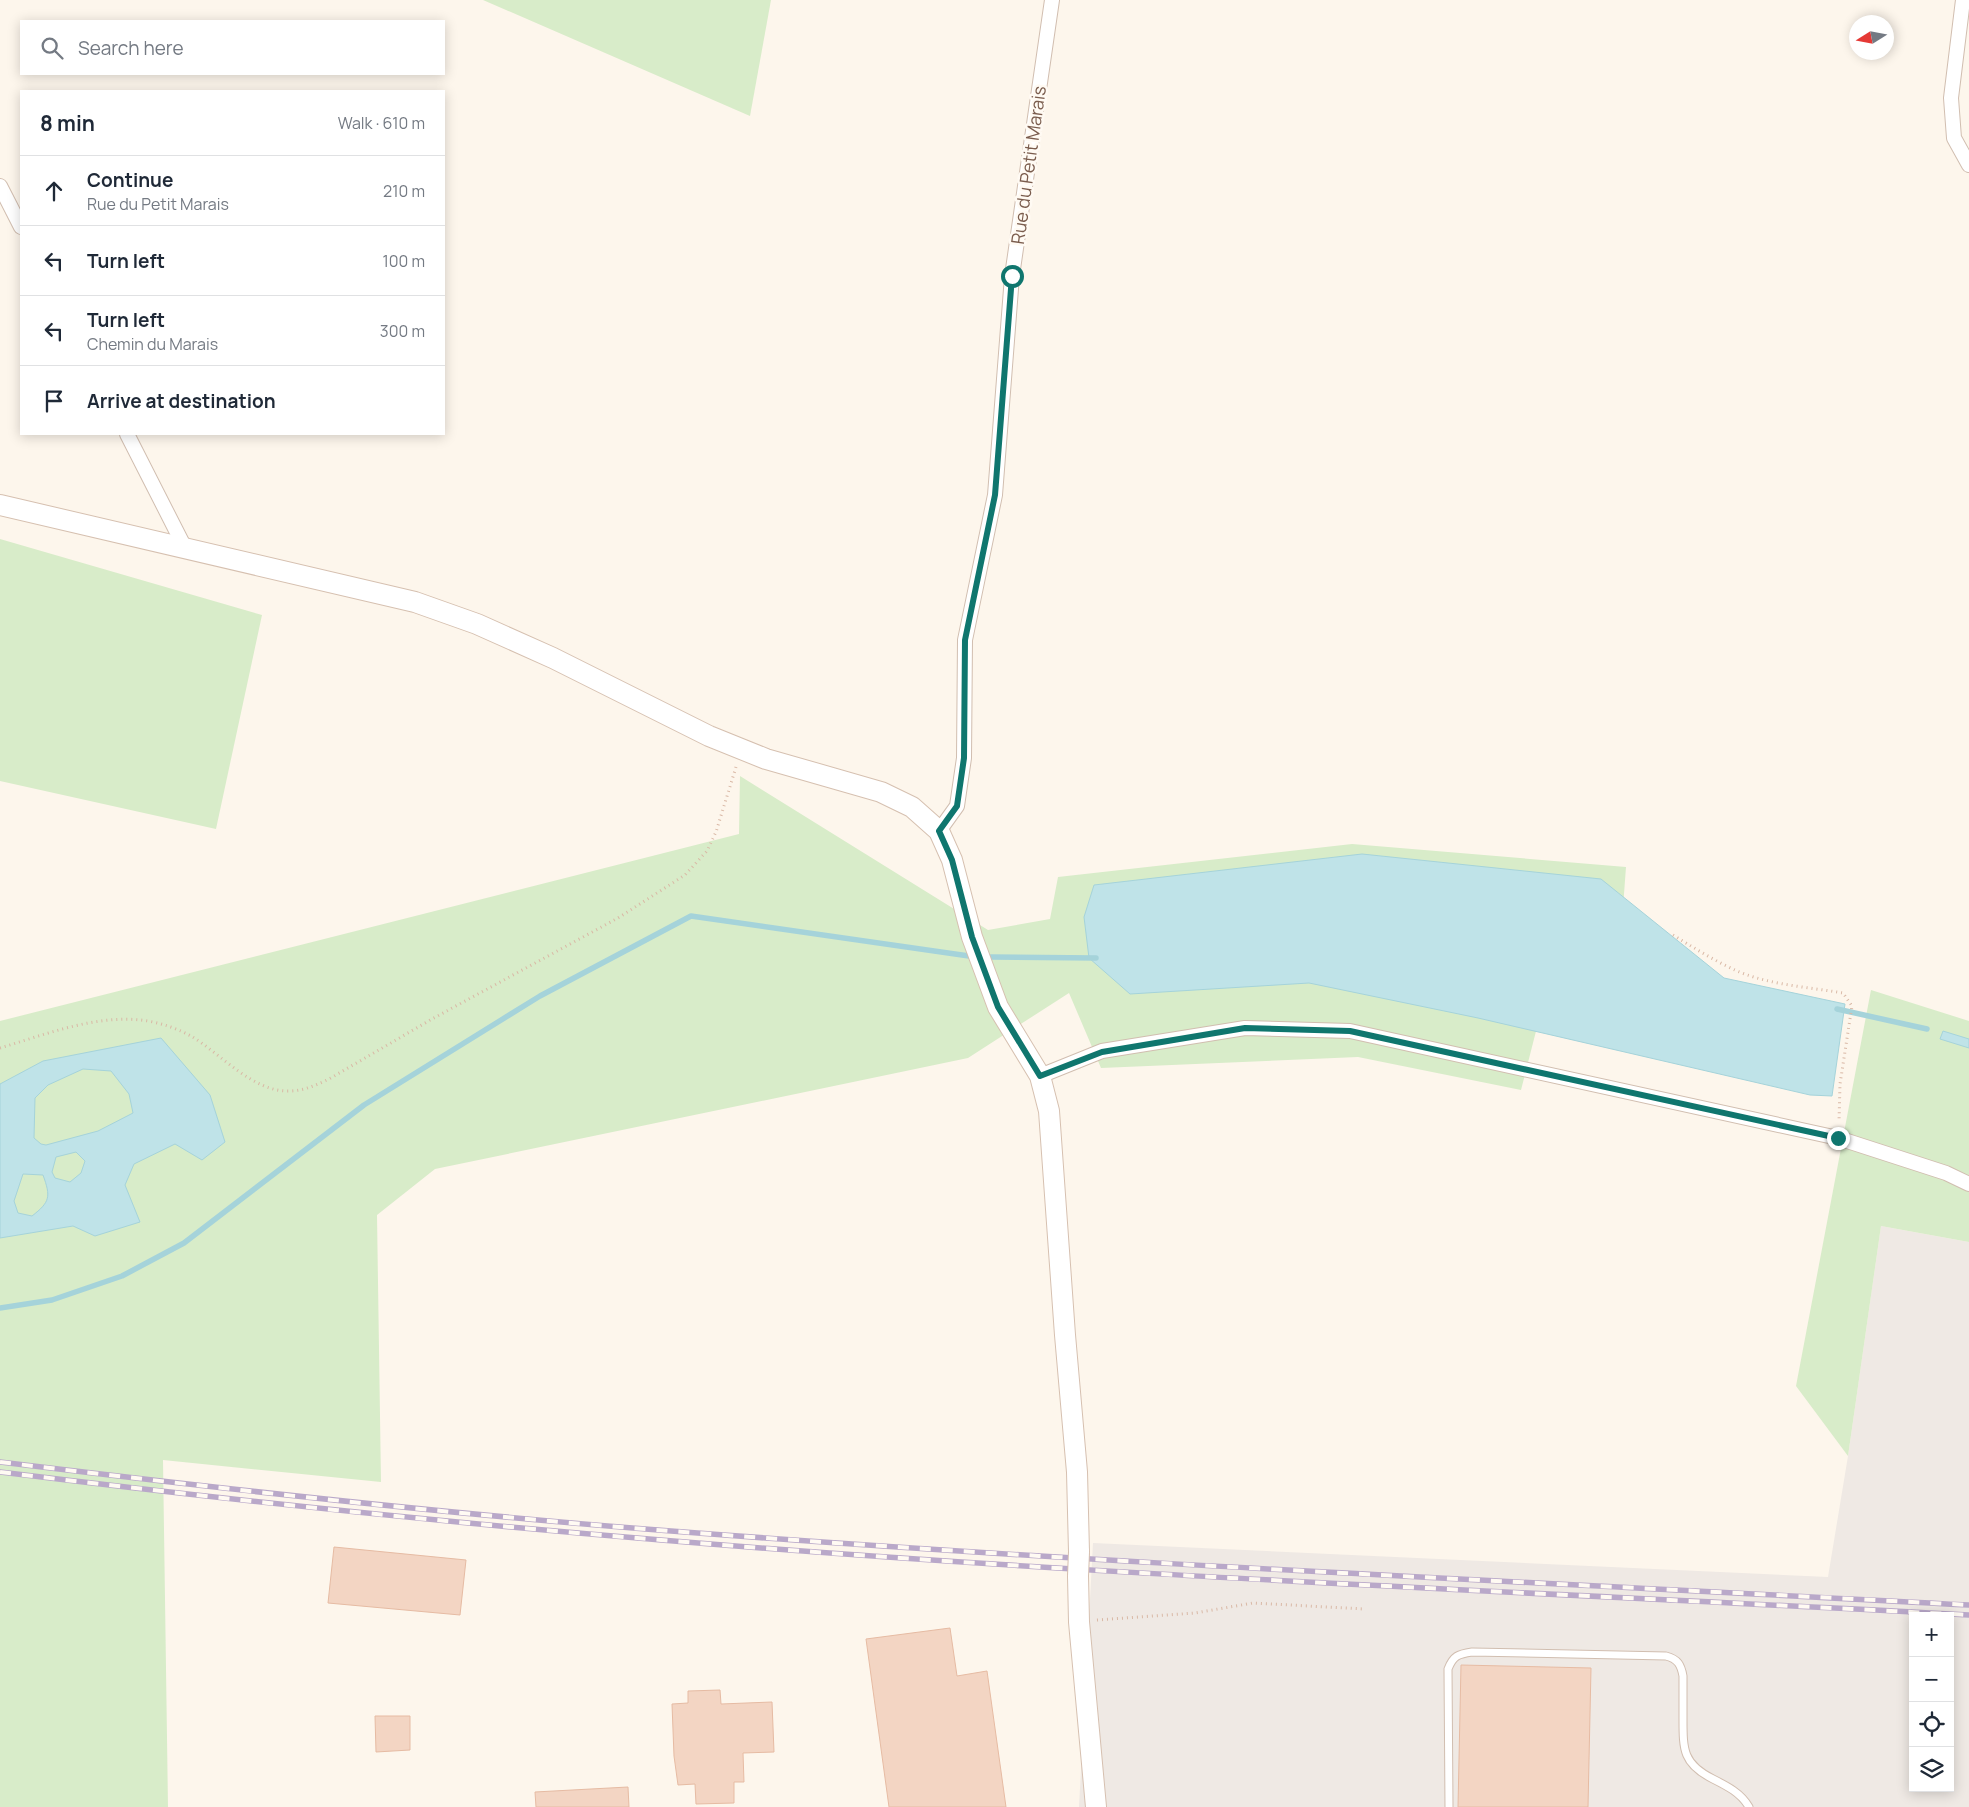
<!DOCTYPE html>
<html lang="en">
<head>
<meta charset="utf-8">
<style>
  :root { --surface:#fff; --page:#f6f6f7; --text:#1f2937; --muted:#747a83; --line:#e0e1e3 }
  body { margin:0; font-family:Manrope,sans-serif; background:var(--page); color:var(--text) }
  .controls { position:absolute; right:15px; bottom:15px; display:grid; overflow:hidden; border-radius:0px; box-shadow:0 2px 12px #0003 }
  .controls button { width:45px; height:45px; display:grid; place-items:center; padding:0; border:0; border-bottom:1px solid var(--line); background:var(--surface); color:var(--text); font:25px sans-serif }
  .compass { position:absolute; left:1849px; top:15px; width:45px; height:45px; border-radius:50%; background:var(--surface); box-shadow:0 2px 12px #0003; rotate:259deg }
  .stop { position:absolute; width:15px; height:15px; margin:-11px; border:4px solid #0f766e; border-radius:50%; background:#fff }
  .stop.end { background:#0f766e; border-color:#fff; box-shadow:0 1px 5px #0008 }
  .list { margin:0; padding:0; list-style:none }
  h2 { display:flex; justify-content:space-between; align-items:center; height:65px; margin:0; padding:0 20px; font-size:21px }
  h2 small { font-size:16px; font-weight:400; color:var(--muted) }
  .list li { display:grid; grid-template-columns:32px 1fr auto; gap:15px; align-items:center; box-sizing:border-box; height:70px; padding:0 20px; border-top:1px solid var(--line) }
  .list b { display:block; font-size:19px; white-space:nowrap }
  .list p { margin:0; font-size:16px; white-space:nowrap; color:var(--muted) }
  .list em { font-size:16px; font-style:normal; color:var(--muted) }
  .icon { flex:none; width:28px; height:28px; fill:none; stroke:currentColor; stroke-width:2; stroke-linecap:round; stroke-linejoin:round }
  .map { position:relative; flex:none; width:1969px; height:1807px; overflow:hidden }
  .search { position:absolute; background:var(--surface); box-shadow:0 2px 12px #0003; left:20px; top:20px; width:425px; height:55px; display:flex; align-items:center; gap:12px; box-sizing:border-box; padding:0 18px; border-radius:0px; color:var(--muted); font-size:19px }
  .panel { position:absolute; background:var(--surface); box-shadow:0 2px 12px #0003; left:20px; top:90px; width:425px; height:345px; border-radius:0px }
  .map>svg:first-child { display:block }
</style>
</head>
<body>
<div class="map">
<svg width="1969" height="1807" viewBox="0 0 1969 1807">
  <rect width="100%" height="100%" fill="#fdf6ec"/>
  <path fill="#efe9e4" fill-rule="evenodd" d="M1881,1226L1969,1242V1807H1079L1093,1543L1828,1577L1848,1456ZM1913,1616H1950V1788H1913Z"/>
  <g fill="#d8ecc9">
    <polygon points="483,0 771,0 750,116"/>
    <polygon points="0,539 262,615 216,829 0,781"/>
    <polygon points="740,776 988,930 1050,919 1058,877 1352,844 1626,867 1617,988 1547,988 1521,1090 1358,1057 1101,1068 1069,993 968,1058 435,1169 377,1215 381,1482 163,1460 168,1807 0,1807 0,1021 739,834"/>
    <polygon points="1871,990 1969,1021 1969,1242 1881,1226 1848,1456 1796,1386"/>
  </g>
  <g fill="#bfe3e8" stroke="#a5d3da" fill-rule="evenodd">
    <polygon points="1362,854 1601,879 1724,978 1845,1004 1832,1096 1810,1095 1478,1018 1309,983 1130,994 1089,958 1084,917 1094,885"/>
    <polygon points="1943,1031 1969,1039 1969,1048 1940,1039"/>
    <path d="M161,1038L210,1095L225,1142L202,1160L175,1144L134,1164L125,1185L140,1222L95,1236L73,1226L0,1238V1084L43,1061ZM83,1069L111,1071L129,1094L133,1113L98,1131L46,1145L41,1144L34,1138L35,1098L48,1085ZM76,1152L85,1161L81,1173L70,1182L55,1178L52,1172L56,1157ZM23,1174L43,1175C51,1197 50,1202 32,1216L18,1213L14,1201Z"/>
  </g>
  <g fill="none" stroke-linecap="round" stroke-linejoin="round">
    <g stroke="#a5d3da" stroke-width="5.5">
      <polyline points="991,957 1096,958"/>
      <polyline points="1837,1009 1927,1029"/>
      <polyline points="0,1308 52,1300 122,1276 184,1243 364,1105 540,996 691,916 969,956"/>
    </g>
  </g>
  <g fill="#f3d5c3" stroke="#e6bba3">
    <polygon points="334,1547 466,1560 460,1615 328,1603"/>
    <polygon points="950,1628 957,1676 987,1671 1006,1807 889,1807 866,1639"/>
    <polygon points="1461,1665 1591,1668 1588,1807 1458,1807"/>
    <polygon points="720,1690 721,1704 772,1702 774,1752 743,1753 744,1782 734,1782 734,1803 696,1804 695,1784 678,1785 674,1756 672,1704 688,1703 688,1691"/>
    <polygon points="375,1716 410,1716 410,1750 376,1752"/>
    <polygon points="628,1787 629,1807 536,1807 535,1792"/>
  </g>
  <g fill="none" stroke-linecap="round" stroke-linejoin="round">
    <defs>
      <path id="lane" d="M1449,1807L1448,1669C1453,1656 1458,1654 1472,1652L1666,1656C1678,1659 1681,1665 1683,1676C1683,1691 1683,1705 1683,1719C1683,1750 1683,1764 1713,1779C1727,1786 1741,1793 1749,1807"/>
      <g id="street">
        <polyline points="1963,0 1951,98 1954,138 1969,165"/>
        <polyline points="0,186 21,227"/>
        <polyline points="127,434 185,548"/>
        <polyline points="939,831 957,806 964,758 965,640 995,495 1012,276 1052,0"/>
        <polyline points="1040,1076 1102,1051 1245,1028 1350,1031 1838,1138 1946,1173 1969,1184"/>
      </g>
      <g id="secondary">
        <polyline points="0,505 415,602 477,624 553,658 709,736 766,759 881,792 912,807 939,831 952,860 972,937 998,1007 1040,1076 1049,1111 1065,1335 1077,1472 1079,1552"/>
        <polyline points="1078,1576 1079,1622 1096,1807"/>
      </g>
    </defs>
    <use href="#lane" stroke="#d1beb0" stroke-width="9"/>
    <use href="#street" stroke="#d1beb0" stroke-width="16"/>
    <use href="#secondary" stroke="#d6c0b0" stroke-width="22"/>
    <g stroke="#d9b8a5" stroke-width="3" stroke-dasharray="1 4" stroke-linecap="butt">
      <path d="M1673,935C1694,948 1715,961 1737,971C1770,985 1808,987 1843,993L1852,1006L1840,1084L1839,1122"/>
      <path d="M0,1048C47,1034 99,1013 148,1021C164,1024 178,1029 191,1036C221,1054 253,1092 289,1091C304,1091 316,1085 329,1079L432,1019L618,918L685,875L707,851L716,832L736,767"/>
      <polyline points="1097,1620 1195,1613 1253,1603 1364,1609"/>
    </g>
    <use href="#lane" stroke="#fff" stroke-width="7"/>
    <use href="#street" stroke="#fff" stroke-width="14"/>
    <use href="#secondary" stroke="#fff" stroke-width="20"/>
    <defs>
      <g id="rail">
        <path d="M0,1462C223,1489 447,1514 671,1531C1103,1564 1536,1582 1969,1605"/>
        <path d="M0,1472C220,1499 440,1522 661,1540C1096,1576 1533,1592 1969,1615"/>
      </g>
    </defs>
    <use href="#rail" stroke="#b9a8c9" stroke-width="5.5"/>
    <use href="#rail" stroke="#fffaf3" stroke-width="4" stroke-dasharray="11" stroke-linecap="butt"/>
    <defs>
      <polyline id="secondary-bridge" points="1078,1576 1079,1552"/>
    </defs>
    <use href="#secondary-bridge" stroke="#d6c0b0" stroke-width="22" stroke-linecap="butt"/>
    <use href="#secondary-bridge" stroke="#fff" stroke-width="20"/>
  </g>
  <g fill="none" stroke-linecap="round" stroke-linejoin="round">
    <polyline stroke="#0f766e" stroke-width="6" points="1012,276 995,495 965,640 964,758 957,806 939,831 952,860 972,937 998,1007 1040,1076 1102,1052 1245,1028 1350,1031 1838,1138"/>
  </g>
  <g text-anchor="middle" dominant-baseline="central" stroke-width="5" stroke-linejoin="round" paint-order="stroke">
    <g font-size="18" fill="#7a5c4d" stroke="#fffaf3">
      <text transform="translate(1028 165) rotate(-82)">Rue du Petit Marais</text>
    </g>
  </g>
</svg>
<div class="controls">
<button>+</button>
<button>−</button>
<button><svg class="icon" aria-label="locate" viewBox="0 0 24 24"><circle cx="12" cy="12" r="6"/><path d="M12 2v4M12 18v4M2 12h4M18 12h4"/></svg></button>
<button><svg class="icon" aria-label="layers" viewBox="0 0 24 24"><path d="M12 4l9 5-9 5-9-5zM3 14l9 5 9-5"/></svg></button>
</div>
<svg class="compass" viewBox="-18 -18 36 36"><path d="M0-13l5 13h-10z" fill="#e53935"/><path d="M0 13l5-13h-10z" fill="#747a83"/></svg>
<div class="stop" style="left:1012px;top:276px"></div>
<div class="stop end" style="left:1838px;top:1138px"></div>
<div class="search"><svg class="icon" aria-label="search" viewBox="0 0 24 24"><circle cx="10" cy="10" r="6"/><path d="M15 15l6 6"/></svg>Search here</div>
<section class="panel">
<h2>8 min<small>Walk · 610 m</small></h2>
<ul class="list">
<li><svg class="icon" aria-label="ahead" viewBox="0 0 24 24"><path d="M12 20V5M6 11l6-6 6 6"/></svg><div><b>Continue</b><p>Rue du Petit Marais</p></div><em>210 m</em></li>
<li><svg class="icon" aria-label="left" viewBox="0 0 24 24"><path d="M17 20v-9H6M10 6l-5 5 5 5"/></svg><div><b>Turn left</b></div><em>100 m</em></li>
<li><svg class="icon" aria-label="left" viewBox="0 0 24 24"><path d="M17 20v-9H6M10 6l-5 5 5 5"/></svg><div><b>Turn left</b><p>Chemin du Marais</p></div><em>300 m</em></li>
<li><svg class="icon" aria-label="arrive" viewBox="0 0 24 24"><path d="M6 21V4h12l-3 4 3 4H6"/></svg><div><b>Arrive at destination</b></div></li>
</ul>
</section>
</div>
</body>
</html>
